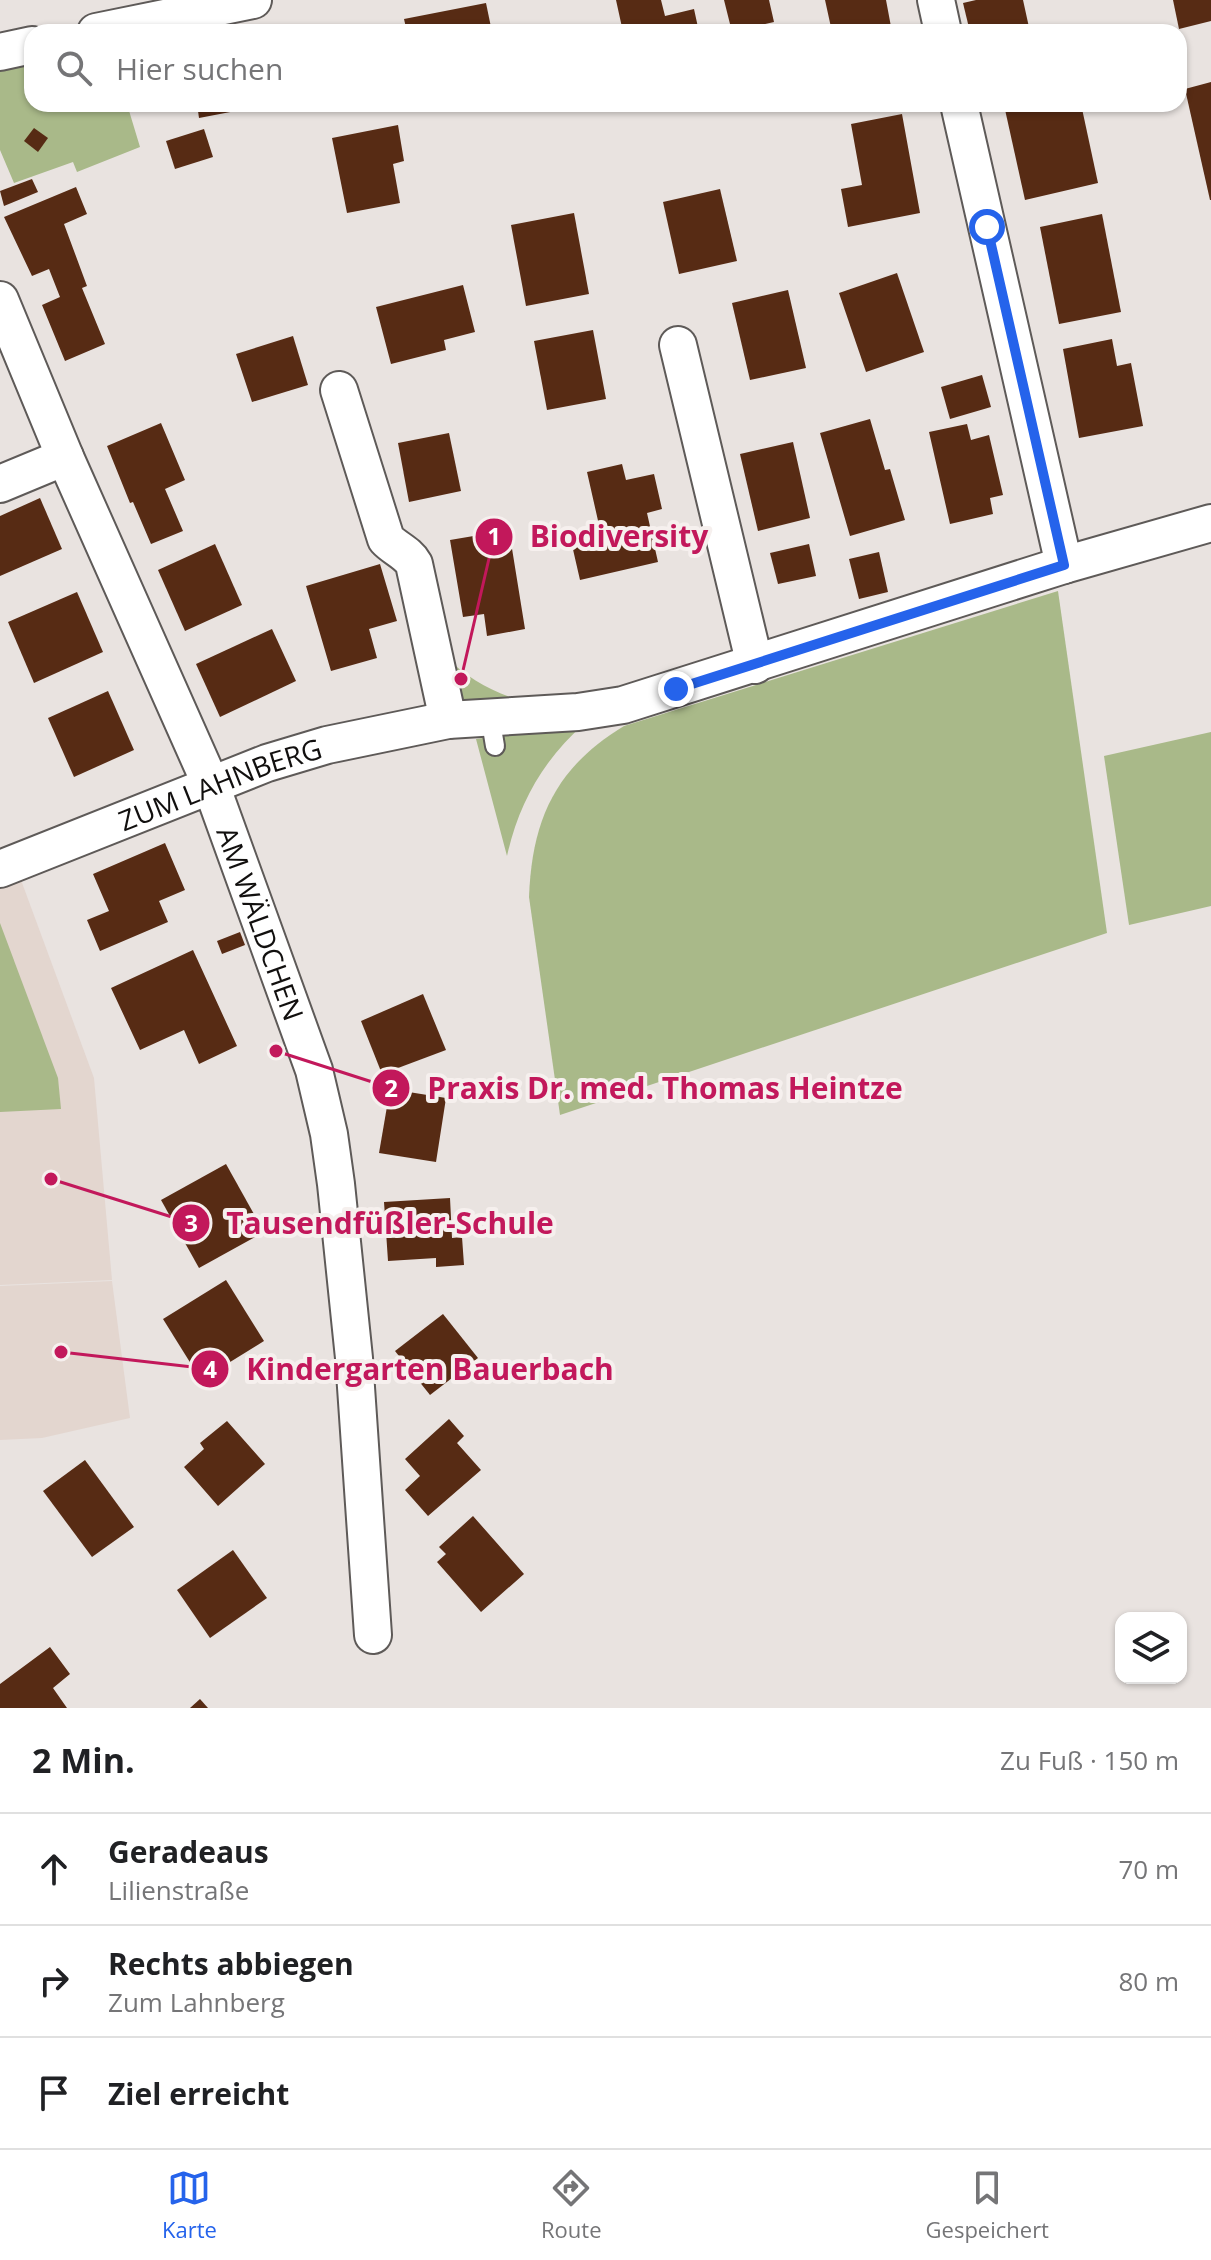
<!DOCTYPE html>
<html lang="de">
<head>
<meta charset="utf-8">
<style>
  :root { --surface:#fff; --page:#f6f6f6; --text:#202124; --muted:#757577; --line:#e0e0e0; --accent:#2563eb }
  body { margin:0; font-family:"Open Sans",sans-serif; background:var(--page); color:var(--text) }
  .controls { position:absolute; right:24px; bottom:24px; display:grid; overflow:hidden; border-radius:16px; box-shadow:0 2px 6px #0004 }
  .controls button { width:72px; height:72px; display:grid; place-items:center; padding:0; border:0; border-bottom:2px solid var(--line); background:var(--surface); color:var(--text); font:40px sans-serif }
  .stop { position:absolute; width:24px; height:24px; margin:-18px; border:6px solid #2563eb; border-radius:50%; background:#fff }
  .stop.end { background:#2563eb; border-color:#fff; box-shadow:0 2px 8px #0008 }
  .list { margin:0; padding:0; list-style:none }
  h2 { display:flex; justify-content:space-between; align-items:center; height:104px; margin:0; padding:0 32px; font-size:34px }
  h2 small { font-size:26px; font-weight:400; color:var(--muted) }
  .list li { display:grid; grid-template-columns:52px 1fr auto; gap:24px; align-items:center; box-sizing:border-box; height:112px; padding:0 32px; border-top:2px solid var(--line) }
  .list b { display:block; font-size:30px; white-space:nowrap }
  .list p { margin:0; font-size:26px; white-space:nowrap; color:var(--muted) }
  .list em { font-size:26px; font-style:normal; color:var(--muted) }
  .icon { flex:none; width:44px; height:44px; fill:none; stroke:currentColor; stroke-width:2; stroke-linecap:round; stroke-linejoin:round }
  .map { position:relative; flex:none; width:1211px; height:1708px; overflow:hidden }
  .search { position:absolute; background:var(--surface); box-shadow:0 2px 6px #0004; left:24px; right:24px; top:24px; height:88px; display:flex; align-items:center; gap:20px; box-sizing:border-box; padding:0 28px; border-radius:24px; color:var(--muted); font-size:30px }
  .sheet { height:440px; background:var(--surface) }
  nav { display:flex; justify-content:space-around; align-items:center; box-sizing:border-box; height:112px; border-top:2px solid var(--line); background:var(--surface); font-size:22px; color:var(--muted) }
  nav a { display:grid; justify-items:center; gap:4px }
  nav .on { color:var(--accent) }
  .map>svg:first-child { display:block }
</style>
</head>
<body>
<div class="map">
<svg width="1211" height="1708" viewBox="0 0 1211 1708">
  <rect width="100%" height="100%" fill="#e9e3e0"/>
  <g fill="#e3d6cf">
    <polygon points="21,880 94,1078 112,1280 0,1285 0,889"/>
    <polygon points="112,1281 130,1418 42,1438 0,1440 0,1286"/>
  </g>
  <g fill="#a9b989">
    <polygon points="32,60 32,104 127,104 140,147 77,172 73,162 14,183 0,150 0,66"/>
    <path d="M1058,591L1107,933L560,1115L529,897C532,819 556,767 624,726Z"/>
    <path d="M446,657C465,676 487,689 513,698L456,706Z"/>
    <path d="M585,723C544,759 519,802 507,856L476,739Z"/>
    <polygon points="1211,732 1211,906 1129,925 1104,756"/>
    <polygon points="0,923 58,1078 61,1109 0,1112"/>
  </g>
  <g fill="#572b14">
    <polygon points="616,0 661,0 665,16 694,9 699,32 623,32"/>
    <polygon points="724,0 769,0 774,22 732,32"/>
    <polygon points="825,0 886,0 892,32 832,32"/>
    <polygon points="976,0 1023,0 1030,32 970,32 963,3"/>
    <polygon points="1173,0 1211,0 1211,21 1179,29"/>
    <polygon points="486,3 492,32 407,32 404,19"/>
    <polygon points="1211,82 1211,200 1210,200 1185,89"/>
    <polygon points="197,104 245,104 246,109 199,118"/>
    <polygon points="1081,104 1098,183 1025,200 1004,105"/>
    <polygon points="902,114 920,213 848,227 841,189 862,185 851,124"/>
    <polygon points="398,125 404,161 393,164 400,203 347,213 332,138"/>
    <polygon points="34,128 48,138 38,152 24,141"/>
    <polygon points="204,129 213,157 175,169 166,141"/>
    <polygon points="32,179 38,192 4,206 0,191"/>
    <polygon points="76,187 87,214 64,224 87,286 82,288 105,344 65,361 42,305 60,297 49,269 32,276 4,217"/>
    <polygon points="720,189 737,261 679,274 663,202"/>
    <polygon points="574,213 589,294 526,306 511,225"/>
    <polygon points="1102,214 1121,312 1059,324 1040,227"/>
    <polygon points="897,273 924,352 866,372 839,293"/>
    <polygon points="463,285 475,332 444,340 446,350 391,364 376,307"/>
    <polygon points="788,290 806,368 750,380 732,303"/>
    <polygon points="593,330 606,399 547,410 534,341"/>
    <polygon points="293,336 308,385 252,402 236,354"/>
    <polygon points="1112,339 1117,366 1131,363 1143,426 1079,438 1063,349"/>
    <polygon points="982,375 991,407 950,419 941,387"/>
    <polygon points="870,419 885,470 890,469 905,520 850,536 820,433"/>
    <polygon points="161,423 185,480 165,489 183,531 151,544 133,502 130,503 107,446"/>
    <polygon points="967,424 971,440 989,435 1003,495 990,498 993,514 950,524 929,432"/>
    <polygon points="449,433 461,491 409,502 398,443"/>
    <polygon points="793,442 810,518 758,531 740,454"/>
    <polygon points="622,464 626,480 654,474 662,509 647,513 658,562 580,580 569,532 599,525 587,472"/>
    <polygon points="40,498 62,549 0,576 0,516"/>
    <polygon points="509,530 525,629 487,636 484,614 463,617 450,540"/>
    <polygon points="215,544 242,605 185,631 158,570"/>
    <polygon points="809,544 816,576 778,584 770,553"/>
    <polygon points="879,552 888,592 859,599 849,559"/>
    <polygon points="380,564 397,621 369,629 377,658 331,671 306,586"/>
    <polygon points="77,592 103,652 34,683 8,622"/>
    <polygon points="272,629 296,681 220,717 196,664"/>
    <polygon points="108,691 134,750 74,777 48,718"/>
    <polygon points="165,843 185,890 159,901 168,922 100,951 87,920 109,911 93,874"/>
    <polygon points="240,932 245,945 222,954 217,941"/>
    <polygon points="193,950 237,1046 199,1064 184,1030 140,1050 111,988"/>
    <polygon points="423,994 446,1050 382,1074 361,1021"/>
    <polygon points="390,1089 446,1098 436,1162 379,1153"/>
    <polygon points="226,1164 264,1232 199,1268 161,1200"/>
    <polygon points="450,1198 452,1238 462,1237 464,1265 436,1267 436,1258 388,1261 384,1202"/>
    <polygon points="226,1280 264,1341 201,1380 163,1319"/>
    <polygon points="443,1314 478,1358 430,1395 395,1351"/>
    <polygon points="449,1419 464,1436 457,1443 481,1470 428,1516 405,1490 420,1476 405,1459"/>
    <polygon points="227,1421 265,1464 218,1506 184,1467 204,1449 200,1443"/>
    <polygon points="85,1460 134,1527 92,1557 43,1491"/>
    <polygon points="473,1516 524,1574 481,1612 437,1562 446,1554 439,1547"/>
    <polygon points="233,1550 267,1598 210,1638 177,1590"/>
    <polygon points="50,1647 70,1674 53,1688 67,1708 0,1708 0,1684"/>
    <polygon points="200,1699 208,1708 190,1708"/>
  </g>
  <g fill="none" stroke-linecap="round" stroke-linejoin="round">
    <defs>
      <polyline id="service" points="490,716 495,746"/>
      <g id="minor">
        <polyline points="936,0 943,32"/>
        <polyline points="96,32 253,0"/>
        <polyline points="0,52 32,45"/>
        <polyline points="959,104 1064,565"/>
        <path id="s1" d="M0,300L65,457L211,785L314,1070L329,1134L336,1184L354,1358L373,1635"/>
        <polyline points="678,345 755,665"/>
        <path d="M339,390L386,539C394,548 408,553 414,564L448,720"/>
        <polyline points="0,484 65,457"/>
        <path id="s2" d="M0,869L267,763L327,745L448,720L578,712L623,705L1064,565L1211,523"/>
      </g>
    </defs>
    <use href="#service" stroke="#5e5a58" stroke-width="22"/>
    <use href="#minor" stroke="#5e5a58" stroke-width="40"/>
    <use href="#service" stroke="#fff" stroke-width="18"/>
    <use href="#minor" stroke="#fff" stroke-width="36"/>
  </g>
  <g fill="none" stroke-linecap="round" stroke-linejoin="round">
    <polyline stroke="#2563eb" stroke-width="10" points="676,689 1064,565 987,227"/>
  </g>
  <g text-anchor="middle" dominant-baseline="central" stroke-width="8" stroke-linejoin="round" paint-order="stroke">
    <g font-size="28" fill="#110f0e" stroke="#f6f0ee">
      <text stroke="none"><textPath href="#s2" startOffset="236">ZUM LAHNBERG</textPath></text>
      <text stroke="none"><textPath href="#s1" startOffset="676">AM WÄLDCHEN</textPath></text>
    </g>
  </g>
  <path fill="none" stroke="#c2185b" stroke-width="3" d="M461 679L494 537M276 1051L391 1088M51 1179L191 1223M61 1352L210 1369"/>
  <g fill="#c2185b" stroke="#f6f0ee" stroke-width="3">
    <circle cx="461" cy="679" r="8"/>
    <circle cx="276" cy="1051" r="8"/>
    <circle cx="51" cy="1179" r="8"/>
    <circle cx="61" cy="1352" r="8"/>
    <circle cx="494" cy="537" r="20"/>
    <circle cx="391" cy="1088" r="20"/>
    <circle cx="191" cy="1223" r="20"/>
    <circle cx="210" cy="1369" r="20"/>
  </g>
  <g font-size="24" text-anchor="middle" font-weight="bold" fill="#fff">
    <text x="494" y="545">1</text>
    <text x="391" y="1097">2</text>
    <text x="191" y="1232">3</text>
    <text x="210" y="1378">4</text>
  </g>
  <g font-size="30" text-anchor="middle" font-weight="bold" fill="#c2185b" stroke="#f6f0ee" stroke-width="8" stroke-linejoin="round" paint-order="stroke">
    <text x="619" y="547">Biodiversity</text>
    <text x="665" y="1099">Praxis Dr. med. Thomas Heintze</text>
    <text x="390" y="1234">Tausendfüßler-Schule</text>
    <text x="430" y="1380">Kindergarten Bauerbach</text>
  </g>
</svg>
<div class="controls">
<button><svg class="icon" aria-label="layers" viewBox="0 0 24 24"><path d="M12 4l9 5-9 5-9-5zM3 14l9 5 9-5"/></svg></button>
</div>
<div class="stop" style="left:987px;top:227px"></div>
<div class="stop end" style="left:676px;top:689px"></div>
<div class="search"><svg class="icon" aria-label="search" viewBox="0 0 24 24"><circle cx="10" cy="10" r="6"/><path d="M15 15l6 6"/></svg>Hier suchen</div>
</div>
<section class="sheet">
<h2>2 Min.<small>Zu Fuß · 150 m</small></h2>
<ul class="list">
<li><svg class="icon" aria-label="ahead" viewBox="0 0 24 24"><path d="M12 20V5M6 11l6-6 6 6"/></svg><div><b>Geradeaus</b><p>Lilienstraße</p></div><em>70 m</em></li>
<li><svg class="icon" aria-label="right" viewBox="0 0 24 24"><path d="M7 20v-9h11M14 6l5 5-5 5"/></svg><div><b>Rechts abbiegen</b><p>Zum Lahnberg</p></div><em>80 m</em></li>
<li><svg class="icon" aria-label="arrive" viewBox="0 0 24 24"><path d="M6 21V4h12l-3 4 3 4H6"/></svg><div><b>Ziel erreicht</b></div></li>
</ul>
</section>
<nav>
<a class="on"><svg class="icon" aria-label="map" viewBox="0 0 24 24"><path d="M3 6l6-2 6 2 6-2v14l-6 2-6-2-6 2zM9 4v14M15 6v14"/></svg>Karte</a>
<a><svg class="icon" aria-label="directions" viewBox="0 0 24 24"><path d="M12 3l9 9-9 9-9-9zM9 14v-3h6M13 9l2 2-2 2"/></svg>Route</a>
<a><svg class="icon" aria-label="saved" viewBox="0 0 24 24"><path d="M7 4h10v16l-5-4-5 4z"/></svg>Gespeichert</a>
</nav>
</body>
</html>
